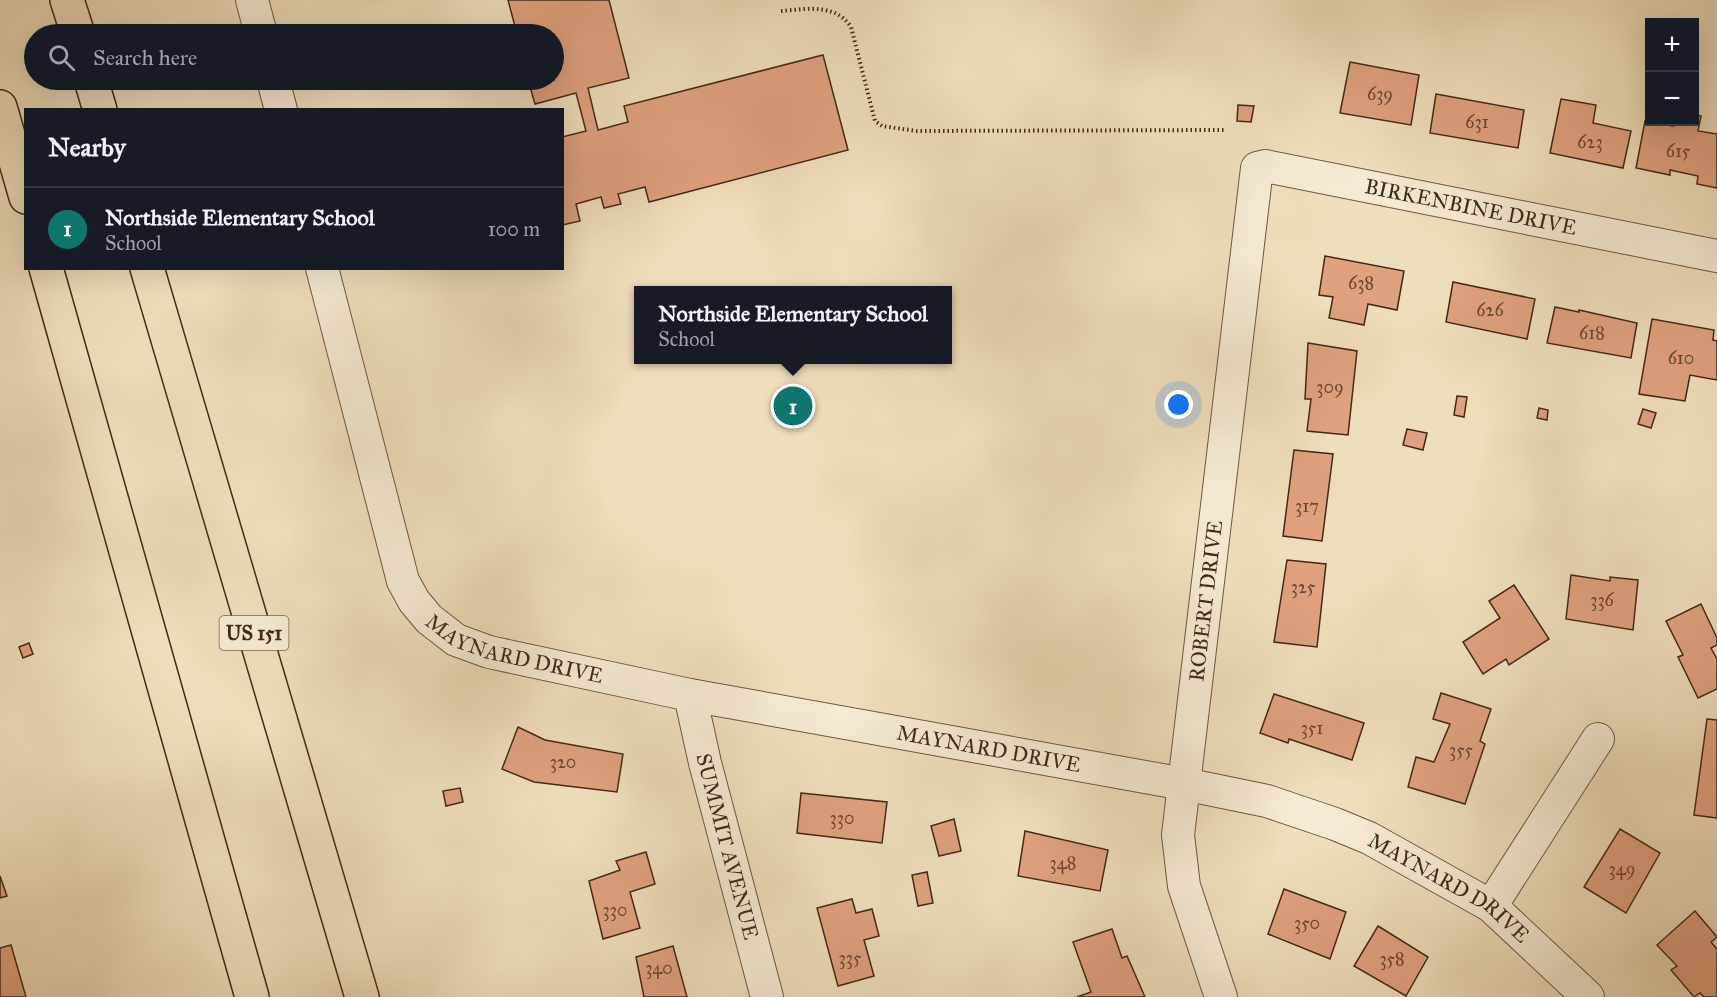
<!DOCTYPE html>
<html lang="en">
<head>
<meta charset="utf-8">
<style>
  :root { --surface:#171b24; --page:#242831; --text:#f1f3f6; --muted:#9ea1a6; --line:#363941; --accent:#0f766e }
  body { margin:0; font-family:"IM FELL Great Primer",serif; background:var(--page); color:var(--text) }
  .controls { position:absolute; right:18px; top:18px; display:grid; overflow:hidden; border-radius:0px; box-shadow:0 6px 24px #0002 }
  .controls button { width:54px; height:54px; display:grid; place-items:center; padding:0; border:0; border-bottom:2px solid var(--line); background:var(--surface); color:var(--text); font:30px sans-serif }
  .you { position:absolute; left:1179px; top:405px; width:21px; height:21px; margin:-15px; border:4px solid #fff; border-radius:50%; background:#1a73e8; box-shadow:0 0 0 9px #1a73e833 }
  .badge { display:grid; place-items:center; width:39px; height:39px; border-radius:50%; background:var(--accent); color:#fff; font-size:20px; font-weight:700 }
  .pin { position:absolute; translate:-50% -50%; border:3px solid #fff; box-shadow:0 2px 6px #0006 }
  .popup { position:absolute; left:634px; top:286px; width:318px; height:78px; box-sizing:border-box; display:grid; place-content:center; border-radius:0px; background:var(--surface); filter:drop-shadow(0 2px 4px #0005); font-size:20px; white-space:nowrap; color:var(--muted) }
  .popup b { font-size:22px; color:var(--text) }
  .popup::after { content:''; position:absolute; left:50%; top:100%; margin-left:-12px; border:12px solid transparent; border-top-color:var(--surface) }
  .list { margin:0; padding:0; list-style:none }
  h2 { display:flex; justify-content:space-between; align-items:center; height:78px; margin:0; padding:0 24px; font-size:26px }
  h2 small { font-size:20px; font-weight:400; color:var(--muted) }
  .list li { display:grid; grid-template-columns:39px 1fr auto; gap:18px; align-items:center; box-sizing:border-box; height:84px; padding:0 24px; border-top:2px solid var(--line) }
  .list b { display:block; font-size:22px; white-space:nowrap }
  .list p { margin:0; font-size:20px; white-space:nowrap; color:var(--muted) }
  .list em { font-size:20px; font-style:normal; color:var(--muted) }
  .icon { flex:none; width:33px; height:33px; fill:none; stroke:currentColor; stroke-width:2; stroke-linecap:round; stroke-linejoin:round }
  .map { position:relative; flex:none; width:1717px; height:997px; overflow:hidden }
  .search { position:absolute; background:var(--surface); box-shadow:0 6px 24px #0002; left:24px; top:24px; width:540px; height:66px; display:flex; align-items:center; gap:15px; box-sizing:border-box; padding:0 21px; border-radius:33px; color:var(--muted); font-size:22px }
  .panel { position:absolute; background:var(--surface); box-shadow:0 6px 24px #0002; left:24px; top:108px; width:540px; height:162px; border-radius:0px }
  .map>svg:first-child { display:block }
</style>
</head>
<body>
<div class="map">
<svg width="1717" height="997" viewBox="0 0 1717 997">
  <rect width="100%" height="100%" fill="#efdebb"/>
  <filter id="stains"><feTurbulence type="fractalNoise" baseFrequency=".00333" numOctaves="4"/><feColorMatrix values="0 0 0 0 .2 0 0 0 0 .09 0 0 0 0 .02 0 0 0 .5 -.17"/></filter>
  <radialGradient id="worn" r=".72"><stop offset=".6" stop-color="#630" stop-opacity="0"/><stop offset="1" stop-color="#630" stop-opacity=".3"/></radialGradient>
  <g fill="#e0a17e" stroke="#44271a" stroke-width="1.5">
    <polygon points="508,0 609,0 629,78 588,88 598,130 628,122 624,106 823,55 848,150 649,202 645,187 618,194 621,204 604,208 601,197 576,204 580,221 562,225 562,137 586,131 576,93 535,104 528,80 554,80 554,34 517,34"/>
    <polygon points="1350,62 1419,75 1411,125 1340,113"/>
    <polygon points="1436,94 1524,110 1518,148 1430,133"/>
    <polygon points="1561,99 1596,105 1593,123 1631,131 1623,168 1550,153"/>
    <polygon points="1238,105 1254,106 1251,122 1237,121"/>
    <polygon points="1694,115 1701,116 1698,131 1717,134 1717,188 1697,184 1698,176 1670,170 1670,175 1636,168 1645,121 1673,126 1673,122 1694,122"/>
    <polygon points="1325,256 1404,271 1397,310 1368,304 1364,325 1329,318 1333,297 1319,295"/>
    <polygon points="1453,282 1535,299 1527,339 1446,322"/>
    <polygon points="1555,307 1579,312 1579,310 1637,323 1631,358 1547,343"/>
    <polygon points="1652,319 1714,330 1713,340 1717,341 1717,380 1690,375 1685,401 1639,394"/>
    <polygon points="1308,343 1357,351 1348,435 1307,431 1311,399 1305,399"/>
    <polygon points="1457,396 1467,397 1464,417 1454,415"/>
    <polygon points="1539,408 1548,410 1547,420 1537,418"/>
    <polygon points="1643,409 1656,413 1651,428 1638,424"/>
    <polygon points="1407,429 1427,433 1423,450 1403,445"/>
    <polygon points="1294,450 1333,454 1322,541 1283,536"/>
    <polygon points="1287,560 1326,564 1317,647 1274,642"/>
    <polygon points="1571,575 1610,581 1610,577 1638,580 1633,630 1566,619"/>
    <polygon points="1514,585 1549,639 1509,665 1506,659 1483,674 1463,642 1500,618 1489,601"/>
    <polygon points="1701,604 1717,638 1717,645 1711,648 1717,659 1717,689 1698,698 1678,657 1683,655 1666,621"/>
    <polygon points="29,643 33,654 23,658 19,647"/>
    <polygon points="1441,693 1491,709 1480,741 1485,744 1465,804 1408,787 1416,757 1434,762 1450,724 1433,719"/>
    <polygon points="1274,694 1364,723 1352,760 1289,739 1288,743 1260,733"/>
    <polygon points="1707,719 1717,720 1717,818 1694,815"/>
    <polygon points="518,727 545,740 623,754 617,792 534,782 502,769"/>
    <polygon points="460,788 463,802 446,806 443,791"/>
    <polygon points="801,793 887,802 882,843 797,833"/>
    <polygon points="954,819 961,851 939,856 931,826"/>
    <polygon points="1620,829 1660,853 1626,913 1584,887"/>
    <polygon points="1025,831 1108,850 1100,891 1018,876"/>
    <polygon points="646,852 655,884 630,892 640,928 603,939 589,881 620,870 616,861"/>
    <polygon points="927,872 933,903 918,906 912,875"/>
    <polygon points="0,876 7,896 0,898"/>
    <polygon points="1284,889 1346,912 1330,959 1268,934"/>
    <polygon points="852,899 856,913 872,909 879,936 864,940 874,976 838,986 817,908"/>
    <polygon points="1695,911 1717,937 1711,942 1717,949 1717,997 1704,997 1700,993 1694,997 1671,970 1677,966 1657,945"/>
    <polygon points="1378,926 1428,957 1406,996 1354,966"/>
    <polygon points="1112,929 1122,958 1127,956 1145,997 1077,997 1091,992 1073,942"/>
    <polygon points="11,945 26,997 0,997 0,948"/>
    <polygon points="673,946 687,997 644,997 636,957"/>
  </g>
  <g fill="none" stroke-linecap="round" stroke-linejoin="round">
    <defs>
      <g id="minor">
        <polyline points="252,0 261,34"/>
        <polyline points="273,80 281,110"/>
        <path id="s1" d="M322,268L403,581L414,601L429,619L456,640L489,652L690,695L1184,784L1267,801L1335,824L1369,838L1491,906L1588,997"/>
        <path id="s2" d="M690,695L705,763L767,997"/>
        <polyline points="1491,906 1598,739"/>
        <path id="s3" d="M1221,997L1184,886L1178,835L1257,168L1265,166L1717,256"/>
      </g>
      <g id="motorway">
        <polyline points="67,0 78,34"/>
        <polyline points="91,80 100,110"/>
        <polyline points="0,107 26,197"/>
        <polyline points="46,268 252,997"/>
        <polyline points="147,268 362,997"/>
      </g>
    </defs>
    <use href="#minor" stroke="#6f5542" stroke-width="34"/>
    <use href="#motorway" stroke="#44271a" stroke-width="36"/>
    <path stroke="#44271a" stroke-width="4" stroke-dasharray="1.5 3" stroke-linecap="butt" d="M781,11C807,9 835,3 851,27L875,121L882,126L917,131L1224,130"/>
    <use href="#minor" stroke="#f5ead3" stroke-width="32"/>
    <use href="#motorway" stroke="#efdebb" stroke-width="33"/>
  </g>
  <g text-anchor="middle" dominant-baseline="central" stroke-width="4.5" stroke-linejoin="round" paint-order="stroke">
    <g font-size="18" fill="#6b4633">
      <text x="1380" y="94">639</text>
      <text x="1477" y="122">631</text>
      <text x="1590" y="142">623</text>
      <text x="1678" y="151">615</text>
      <text x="1361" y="283">638</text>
      <text x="1490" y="310">626</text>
      <text x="1592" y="333">618</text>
      <text x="1681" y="358">610</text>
      <text x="1330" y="387">309</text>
      <text x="1307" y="506">317</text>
      <text x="1303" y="587">325</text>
      <text x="1602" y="600">336</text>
      <text x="1312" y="728">351</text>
      <text x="1461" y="750">355</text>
      <text x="563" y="762">320</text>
      <text x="842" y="818">330</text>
      <text x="1063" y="863">348</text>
      <text x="1622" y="869">349</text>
      <text x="615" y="910">330</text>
      <text x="1307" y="923">350</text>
      <text x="850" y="958">335</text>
      <text x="1392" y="959">358</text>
      <text x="659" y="968">340</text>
    </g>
    <rect fill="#f5ead3" stroke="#796252" stroke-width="1.5" x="219.5" y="616" width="69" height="34" rx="4.5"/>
    <g font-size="20" font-weight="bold" fill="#44271a">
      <text x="254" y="633">US 151</text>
    </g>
    <g font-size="21" fill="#44271a" stroke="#f5ead3">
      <text stroke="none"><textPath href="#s3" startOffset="1058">BIRKENBINE DRIVE</textPath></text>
      <text stroke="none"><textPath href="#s3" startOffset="404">ROBERT DRIVE</textPath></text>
      <text stroke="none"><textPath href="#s1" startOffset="462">MAYNARD DRIVE</textPath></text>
      <text stroke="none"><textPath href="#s1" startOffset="948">MAYNARD DRIVE</textPath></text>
      <text stroke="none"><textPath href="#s2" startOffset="156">SUMMIT AVENUE</textPath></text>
      <text stroke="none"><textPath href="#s1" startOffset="1434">MAYNARD DRIVE</textPath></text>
    </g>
  </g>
  <rect width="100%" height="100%" filter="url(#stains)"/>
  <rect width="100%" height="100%" fill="url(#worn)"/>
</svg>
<div class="controls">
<button>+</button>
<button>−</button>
</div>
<div class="you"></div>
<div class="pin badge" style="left:793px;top:406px">1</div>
<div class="popup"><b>Northside Elementary School</b>School</div>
<div class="search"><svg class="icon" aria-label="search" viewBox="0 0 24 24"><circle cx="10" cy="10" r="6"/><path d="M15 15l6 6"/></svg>Search here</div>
<section class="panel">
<h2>Nearby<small></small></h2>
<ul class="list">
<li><span class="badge">1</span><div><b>Northside Elementary School</b><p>School</p></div><em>100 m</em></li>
</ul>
</section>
</div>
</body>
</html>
